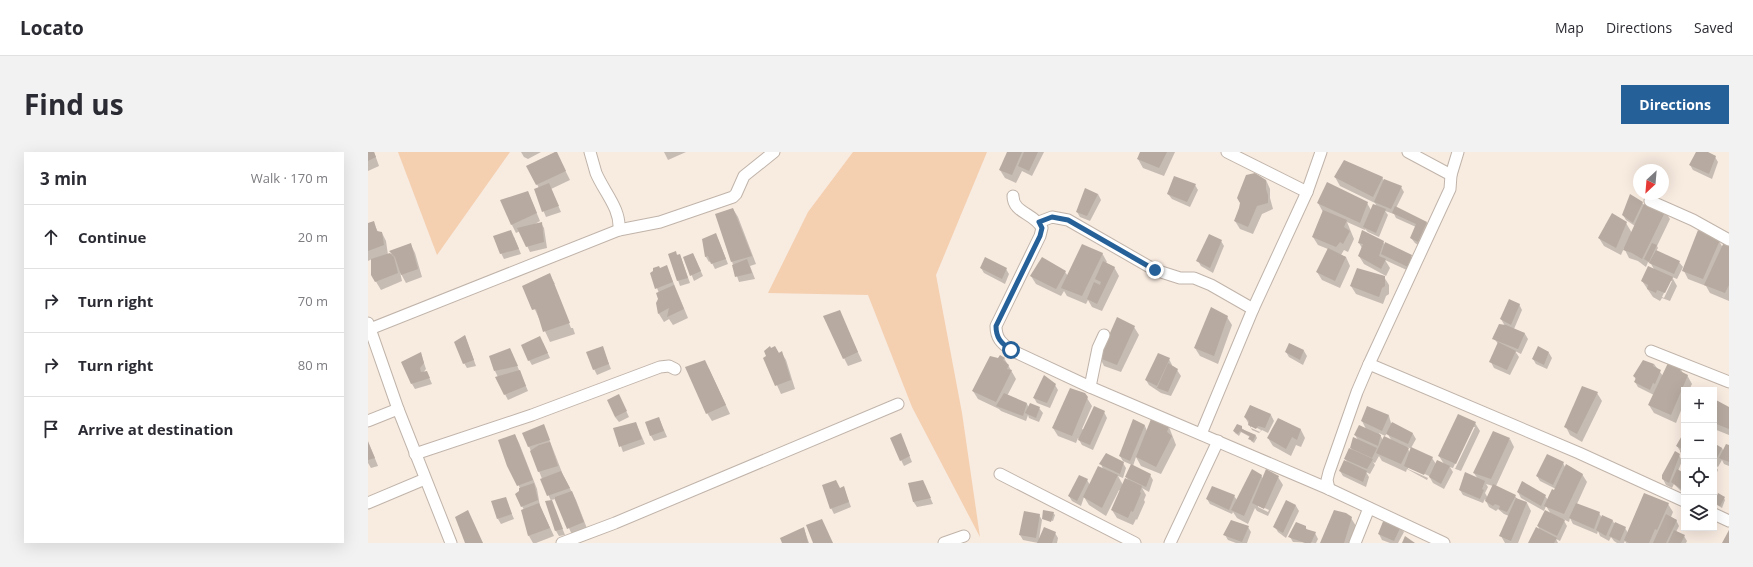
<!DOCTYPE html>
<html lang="en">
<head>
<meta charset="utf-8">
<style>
  :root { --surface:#fff; --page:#f2f2f3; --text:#2b2b33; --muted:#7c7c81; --line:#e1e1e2; --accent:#256098 }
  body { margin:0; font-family:"Open Sans",sans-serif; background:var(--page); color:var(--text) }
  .controls { position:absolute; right:12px; bottom:12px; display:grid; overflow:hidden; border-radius:0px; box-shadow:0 4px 16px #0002 }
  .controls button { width:36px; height:36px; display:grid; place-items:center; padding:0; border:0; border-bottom:1px solid var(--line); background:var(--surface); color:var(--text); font:20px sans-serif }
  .compass { position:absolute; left:1265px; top:12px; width:36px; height:36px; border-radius:50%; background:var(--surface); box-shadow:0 4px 16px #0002; rotate:206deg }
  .stop { position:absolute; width:12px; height:12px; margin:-9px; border:3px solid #256098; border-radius:50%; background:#fff }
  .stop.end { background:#256098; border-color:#fff; box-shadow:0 1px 4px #0008 }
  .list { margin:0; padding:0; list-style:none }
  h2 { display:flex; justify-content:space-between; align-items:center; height:52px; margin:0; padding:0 16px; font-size:17px }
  h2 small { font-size:13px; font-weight:400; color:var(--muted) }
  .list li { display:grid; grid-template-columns:26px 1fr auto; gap:12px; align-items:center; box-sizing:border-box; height:64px; padding:0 16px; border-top:1px solid var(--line) }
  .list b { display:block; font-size:15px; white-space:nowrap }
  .list em { font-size:13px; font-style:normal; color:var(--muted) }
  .icon { flex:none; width:22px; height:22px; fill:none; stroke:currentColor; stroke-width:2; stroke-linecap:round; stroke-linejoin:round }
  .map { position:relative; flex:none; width:1361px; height:391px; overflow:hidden; border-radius:0px }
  header { display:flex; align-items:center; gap:24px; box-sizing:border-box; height:56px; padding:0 20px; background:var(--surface); border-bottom:1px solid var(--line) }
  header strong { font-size:19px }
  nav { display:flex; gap:22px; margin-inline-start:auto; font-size:14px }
  .intro { display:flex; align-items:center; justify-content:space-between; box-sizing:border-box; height:96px; padding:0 24px }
  h1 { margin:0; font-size:28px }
  .button { padding:10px 18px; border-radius:0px; background:var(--accent); color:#fff; font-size:14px; font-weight:700 }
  main { display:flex; gap:24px; padding:0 24px }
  aside { flex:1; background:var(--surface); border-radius:0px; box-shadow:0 4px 16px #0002 }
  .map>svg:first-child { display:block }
</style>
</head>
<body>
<header>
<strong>Locato</strong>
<nav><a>Map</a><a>Directions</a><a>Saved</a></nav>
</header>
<div class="intro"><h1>Find us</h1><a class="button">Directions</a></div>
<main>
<aside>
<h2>3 min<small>Walk · 170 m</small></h2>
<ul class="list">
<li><svg class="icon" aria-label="ahead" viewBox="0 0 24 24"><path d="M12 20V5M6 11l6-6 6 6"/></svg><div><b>Continue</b></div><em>20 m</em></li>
<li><svg class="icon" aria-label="right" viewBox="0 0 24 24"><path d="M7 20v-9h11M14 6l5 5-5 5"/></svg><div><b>Turn right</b></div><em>70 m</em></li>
<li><svg class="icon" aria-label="right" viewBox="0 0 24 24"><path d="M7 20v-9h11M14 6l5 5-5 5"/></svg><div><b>Turn right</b></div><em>80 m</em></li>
<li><svg class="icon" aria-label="arrive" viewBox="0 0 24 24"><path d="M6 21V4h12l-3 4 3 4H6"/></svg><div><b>Arrive at destination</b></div></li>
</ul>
</aside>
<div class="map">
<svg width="1361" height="391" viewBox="0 0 1361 391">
  <rect width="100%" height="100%" fill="#f8ebe0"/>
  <g fill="#f4cfb0">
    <polygon points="30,0 142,0 69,103"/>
    <polygon points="485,0 619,0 568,123 594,261 612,385 544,255 500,143 400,141 440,60"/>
  </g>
  <g fill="#0003" fill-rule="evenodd">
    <polygon points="0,0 6,0 11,14 0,19"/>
    <polygon points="153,0 173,0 160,7 156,5"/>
    <polygon points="188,0 202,28 183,37 193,60 178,65 167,38 171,36 159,14"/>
    <polygon points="296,0 318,0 300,8"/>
    <polygon points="641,0 676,0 664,24 654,19 648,31 637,26 632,18"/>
    <polygon points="773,0 807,0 796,24 775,16 770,7"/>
    <polygon points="1329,0 1337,0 1347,5 1350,10 1344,27 1325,18 1322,13"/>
    <polygon points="967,25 1014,25 1016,29 1033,35 1036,40 1028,56 1059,71 1062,76 1053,95 1047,91 1043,86 1048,75 1028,66 1026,62 1017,59 1020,63 1011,85 1000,80 997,77 997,78 979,70 986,87 980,100 976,98 973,103 978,105 982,114 972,136 954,128 949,120 960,97 950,93 945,85 955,60 950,51 999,51 1003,58 1009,55 1007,51 972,34"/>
    <polygon points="898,28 902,37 902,46 905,57 894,62 885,82 872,77 867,69"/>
    <polygon points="827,33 830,38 822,55 804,47 800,42"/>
    <polygon points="160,40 172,69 167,72 173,71 176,76 179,96 162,100 152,79 148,81 144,73 134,49"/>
    <polygon points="730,42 733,48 722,69 712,65 709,60"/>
    <path d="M1274,51L1279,55L1297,59L1302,67L1289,94L1290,96L1288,99L1311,110L1315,115L1309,127L1304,125L1309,134L1302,149L1294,146L1292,149L1285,145L1274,129L1286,117L1283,112L1280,110L1278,115L1270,109L1261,106L1256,96L1253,103L1236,94L1231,86L1258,71L1264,81L1267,74L1258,68L1255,63ZM1302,129H1304L1296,146L1294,145Z"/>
    <polygon points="365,57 370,65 388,112 382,114 387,127 371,130 348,63"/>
    <polygon points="5,70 10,80 14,81 18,89 20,103 43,93 47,101 54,125 38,131 32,120 34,129 13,138 4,123 4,107 0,109 0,73"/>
    <polygon points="146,85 153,102 136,107 133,101"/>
    <polygon points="350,87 360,112 347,117 343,109 341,110 338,105 335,88"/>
    <polygon points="853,89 856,94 845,121 833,114 830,109"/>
    <polygon points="1351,89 1355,96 1361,94 1361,149 1342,141 1338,134 1320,127 1316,119"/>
    <polygon points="1015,90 1017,93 1043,104 1046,109 1043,120 1017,108 1022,116 1018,124 996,112 991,104 994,96 991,91"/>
    <polygon points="734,101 739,110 738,111 746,115 751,124 734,159 724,155 720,148 718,152 699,144 696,139 693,144 668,132 663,124 697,120 700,124"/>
    <polygon points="301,102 312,103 322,131 312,134"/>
    <polygon points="325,102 335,124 326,129 317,106"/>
    <polygon points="299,115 320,166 305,173 301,167 296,170 291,162 289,151 291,147 291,141 283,121"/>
    <polygon points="613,116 638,117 641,122 637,132 616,121"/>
    <polygon points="181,122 187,132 185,132 203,176 205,176 207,182 182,190 156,134"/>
    <polygon points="1016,125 1021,133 1021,142 1018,144 1015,152 988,142 983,134"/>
    <polygon points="1151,152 1154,158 1146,177 1157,182 1160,187 1153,202 1147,199 1151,205 1142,223 1126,216 1123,210 1130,192 1126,186 1137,174 1133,167"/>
    <polygon points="471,159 494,209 480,214 476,206"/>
    <polygon points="859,165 864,173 850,212 832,204 827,196"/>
    <polygon points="766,175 771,183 753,220 736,214 732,206"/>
    <polygon points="97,184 108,214 99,216 96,211"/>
    <polygon points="175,191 182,206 164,213 161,208"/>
    <polygon points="922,192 936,199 939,204 935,213 921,205 918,200"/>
    <polygon points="234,195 243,217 229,223 226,217"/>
    <polygon points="142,197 160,239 140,248 128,225 130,225 127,219"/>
    <polygon points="413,200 418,208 427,237 413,242 397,207"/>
    <polygon points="1181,201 1184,206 1179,217 1168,212 1165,207"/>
    <polygon points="53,202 58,217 55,221 61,225 64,232 47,237 44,232"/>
    <polygon points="636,206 648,227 639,244 659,252 661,256 671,256 675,261 671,270 661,266 660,263 658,269 633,259 631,257 610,247 605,239 630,207"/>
    <polygon points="801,207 804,213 803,214 809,218 813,224 803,244 793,241 781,233 778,228"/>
    <polygon points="1286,212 1295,224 1313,217 1315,222 1319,223 1324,232 1321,238 1316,238 1316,251 1308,271 1286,261 1281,253 1286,243 1270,235 1267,230 1268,228 1266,224"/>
    <polygon points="341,217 362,262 344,269 339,261"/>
    <polygon points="687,233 690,238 682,256 669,251 666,246"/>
    <polygon points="1229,241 1234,249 1214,290 1202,283 1198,275"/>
    <polygon points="719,246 724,254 714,277 716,278 736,260 739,266 725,298 714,293 710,286 708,291 690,284 685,276"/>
    <polygon points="253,248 261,265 251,270 247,265"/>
    <path d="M883,254L903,263L906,269L900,281L894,278L891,281L884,278L877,265ZM883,273L893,278L892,280L883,276Z"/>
    <path d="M1000,255L1021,264L1023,271L1045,282L1048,287L1043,296L1064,306L1068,312H1076L1071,304L1107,271L1112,279L1093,319L1082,315L1085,320L1076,337L1065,331L1061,324L1040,314V317L1060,326L1059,328L1039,317L1038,320L1014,309L1011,304L1007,311L1005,310L1007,313L1002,322L998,320L1001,325L998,335L975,324L972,319L980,311L977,307L985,299L983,296L990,288L987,283L998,277L994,269ZM1105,275H1107L1087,317L1085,316ZM1011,281L1017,284L1019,281L1024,289L1015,288ZM1039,295L1044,297L1042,301Z"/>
    <polygon points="1346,255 1361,256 1361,283 1346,277"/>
    <polygon points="291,266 299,285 286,289 283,284"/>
    <polygon points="911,267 933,278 937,286 933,295 928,293 923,304 905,294 900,286"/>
    <polygon points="784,268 801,275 808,293 793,322 773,314 768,305 765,314 782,323 785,328 781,340 774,336 778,343 776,348 777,350 769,368 768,367 765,373 749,366 744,358 753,339 751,338 738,364 721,353 716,345 713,354 704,349 701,344 719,328 722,333 735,317 733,312 755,311 758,316 755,326 750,324 755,333 761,329 758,325 764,313 755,309 752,304 766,269 777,274 779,279"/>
    <polygon points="268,271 277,292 255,300 247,277"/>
    <polygon points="869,273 882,282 888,284 889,286 886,291 883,289 882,285 873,280 871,284 867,281 866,279"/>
    <polygon points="176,274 195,323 208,348 220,379 205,385 188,347 183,348 197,383 191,384 188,379 183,349 156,282"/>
    <polygon points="1316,282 1316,305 1309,294"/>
    <polygon points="147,283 151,291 169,337 172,354 186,384 168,391 165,391 161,384 154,358 156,358 154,354 152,336 140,313"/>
    <polygon points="533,283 544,310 536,314 533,308"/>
    <path d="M1142,287L1146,295L1128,334L1147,344L1150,348L1159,351L1163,359L1150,391H1137L1133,384L1141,364L1136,362L1130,357L1128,359L1121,355L1117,347L1115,351L1095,343L1092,338L1110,327L1106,321ZM1118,332L1125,334L1120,346L1117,341L1120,335Z"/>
    <polygon points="0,289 10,314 3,316 0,311"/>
    <polygon points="1346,293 1354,296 1356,300 1361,295 1361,314 1356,312 1354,308 1350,315 1347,313 1350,318 1346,326"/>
    <polygon points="1311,303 1314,309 1310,319 1316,322 1316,342 1306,332 1304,336 1298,333 1295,327"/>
    <polygon points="1195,311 1197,315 1214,322 1219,330 1209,352 1231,361 1234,366 1245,369 1246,371 1257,376 1260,381 1300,352 1305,360 1303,365 1308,368 1311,374 1308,380 1316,384 1319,389 1318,391 1258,391 1257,389 1256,391 1249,391 1246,389 1243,385 1241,389 1232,384 1230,379 1229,382 1205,372 1202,366 1201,370 1195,367 1199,374 1192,389 1188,387 1190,391 1162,391 1172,379 1170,374 1183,362 1178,354 1176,359 1153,346 1150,340 1177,344 1180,348 1188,337 1172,329 1169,324"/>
    <path d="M893,323L895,327L910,325L915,333L900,364L889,359L887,356L880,372L869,366L865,360L864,362L842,352L839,347L866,344L869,348ZM890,353L901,358L900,360L890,355Z"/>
    <polygon points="557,334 565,352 549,355 545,349"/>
    <polygon points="476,336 483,355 466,362 463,356 472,337"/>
    <polygon points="1346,342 1349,346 1356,346 1357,348 1354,356 1349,353 1348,356 1346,355"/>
    <polygon points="137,346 146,367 133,372 130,367"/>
    <polygon points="918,350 928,354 931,359 918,386 910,380 907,375"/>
    <polygon points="685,361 687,363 685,369 675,366"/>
    <polygon points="671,363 674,368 671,387 687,381 690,386 689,391 670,391 655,388 652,383"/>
    <polygon points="983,366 988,374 983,391 953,391"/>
    <polygon points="880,375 883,380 879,391 868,391 860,388 857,383"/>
    <polygon points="937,375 940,379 947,381 950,387 948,391 925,390 922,385"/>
    <polygon points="1032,375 1036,380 1030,391 1022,391 1014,388 1011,382"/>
    <polygon points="436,377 441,391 416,391"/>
  </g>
  <g fill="#b7aba1">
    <polygon points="0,0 6,0 8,5 0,9"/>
    <polygon points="187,0 189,0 198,19 168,33 158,14"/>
    <polygon points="639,0 654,0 644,23 631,18"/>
    <polygon points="656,0 670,0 661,19 650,14"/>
    <polygon points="772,0 799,0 791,16 769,7"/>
    <polygon points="1328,0 1340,0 1348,4 1341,22 1321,13"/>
    <polygon points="976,8 1015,25 1005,45 966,25"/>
    <polygon points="887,21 898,28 898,37 900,43 900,51 889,54 880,75 866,69 871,56 872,51 869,46 878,23"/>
    <polygon points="806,24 828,32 819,50 799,42"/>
    <polygon points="1016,27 1034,34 1023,57 1006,50"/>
    <polygon points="959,30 1000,50 992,71 949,51"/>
    <polygon points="181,31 191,54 174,60 166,37"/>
    <polygon points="717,36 730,42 719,64 708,60"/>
    <polygon points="160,39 169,61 143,73 132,48"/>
    <polygon points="1262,42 1275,50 1265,71 1254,63"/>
    <polygon points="1279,50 1298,58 1274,107 1264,101 1255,98 1276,52 1278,53"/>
    <polygon points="1005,52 1018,57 1008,81 995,75"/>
    <polygon points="1027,54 1059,70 1050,90 1042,86 1048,72 1024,61"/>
    <polygon points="365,56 384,104 363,110 347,62"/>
    <polygon points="955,58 979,68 976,75 982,79 975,92 972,90 968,95 944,85"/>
    <polygon points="1244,61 1259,70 1248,96 1230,86"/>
    <polygon points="6,69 9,79 14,80 16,93 0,99 0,71"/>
    <polygon points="174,70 176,90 158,95 149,76"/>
    <polygon points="143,78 151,97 132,102 125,84"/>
    <polygon points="994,78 1016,89 1011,104 1018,107 1013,117 990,104 995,92 990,91"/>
    <polygon points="1330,78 1352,88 1335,127 1314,119"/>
    <polygon points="348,81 358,107 343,112 340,104 337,105 334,87"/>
    <polygon points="841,82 854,88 842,116 828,109"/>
    <polygon points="1017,90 1044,103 1040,115 1013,102"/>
    <polygon points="1356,90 1361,92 1361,133 1357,141 1336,133"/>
    <polygon points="43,91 50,117 33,123 27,105 21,99"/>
    <polygon points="1284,91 1289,93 1281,110 1276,107"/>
    <polygon points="714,92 735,101 714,144 693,136"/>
    <polygon points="960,96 978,105 967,129 948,120"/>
    <polygon points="1288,98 1312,109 1306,122 1281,111"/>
    <polygon points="308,99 309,103 312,102 320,126 309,129 300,102"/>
    <polygon points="22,101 26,105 30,121 7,130 3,123 3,107"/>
    <polygon points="325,101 333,119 322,124 315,105"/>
    <polygon points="617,105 639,116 634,127 612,116"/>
    <polygon points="674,105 698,119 688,137 662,124"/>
    <polygon points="379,107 384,121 367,125 364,113"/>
    <polygon points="735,109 747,115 729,152 719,147 726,130 732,133 733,130 727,127"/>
    <polygon points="299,113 305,130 287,137 282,121 285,119 285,116 291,114 292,116"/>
    <polygon points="1280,114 1305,125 1297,141 1289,138 1288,141 1279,137 1280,133 1273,129"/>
    <polygon points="989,116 1017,124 1017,134 1014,136 1011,145 982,134"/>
    <polygon points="182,121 202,171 175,180 168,157 164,158 154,134"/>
    <polygon points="306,133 316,157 299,165 301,156 290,162 288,151 290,147 288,141"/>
    <polygon points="1141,147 1152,152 1143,173 1132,167"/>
    <polygon points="843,155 860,164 846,204 826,196"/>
    <polygon points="472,158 490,200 475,207 455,164"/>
    <polygon points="749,165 767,174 749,213 731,206"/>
    <polygon points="1131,172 1138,173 1157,181 1150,197 1124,187"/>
    <polygon points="97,183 106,208 95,212 86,190"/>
    <polygon points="172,184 180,201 160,209 153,193"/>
    <polygon points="1130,190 1148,199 1139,218 1121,210"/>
    <polygon points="921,191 936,198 932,208 917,200"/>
    <polygon points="235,194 241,212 225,218 218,200"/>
    <polygon points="402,194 403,196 407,194 411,201 414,199 423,228 407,234 395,206 398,204 396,199"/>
    <polygon points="1170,194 1181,200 1176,213 1164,207"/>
    <polygon points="142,196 150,214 126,219 121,204"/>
    <polygon points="53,200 56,211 52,216 53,220 59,219 62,226 43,232 33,210"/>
    <polygon points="790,201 802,206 789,234 777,228"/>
    <polygon points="632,203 637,206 635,208 641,213 639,217 644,218 628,250 604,239 622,204 630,206"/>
    <polygon points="337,208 358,253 338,262 317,215"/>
    <polygon points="1275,208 1286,212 1285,214 1293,218 1287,232 1285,231 1282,238 1266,230 1268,226 1265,224"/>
    <polygon points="800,211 810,217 800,240 789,236"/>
    <polygon points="1300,211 1313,217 1312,219 1320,223 1303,263 1280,253"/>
    <polygon points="152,218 158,234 136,243 127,225"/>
    <polygon points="676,223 688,232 679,251 665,246"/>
    <polygon points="1214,234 1230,240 1209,282 1196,275"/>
    <polygon points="702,236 717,241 720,245 704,284 684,276"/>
    <polygon points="636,241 659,251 655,264 628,254"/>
    <polygon points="251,242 259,259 247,265 239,248"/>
    <polygon points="1348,248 1361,255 1361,277 1346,271 1346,252"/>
    <polygon points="662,251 672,255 668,266 657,261"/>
    <polygon points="882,253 903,262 897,276 890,274 888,277 880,273 881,269 876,265"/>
    <polygon points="726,254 737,259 722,293 710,288"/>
    <polygon points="999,254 1021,263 1014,279 993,269"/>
    <polygon points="1090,262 1108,270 1088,312 1070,304"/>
    <polygon points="291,265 296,279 282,284 277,270"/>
    <polygon points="910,266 933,277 929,288 924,285 918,297 899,286"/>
    <polygon points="765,267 777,273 762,309 751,304"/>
    <polygon points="783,267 801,274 799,280 804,284 788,315 768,305"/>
    <polygon points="268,270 274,287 251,295 245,276"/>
    <polygon points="1024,270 1045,281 1040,292 1018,282"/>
    <polygon points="176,272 182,288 160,295 154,281"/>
    <polygon points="869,272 874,274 874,277 888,283 885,289 880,287 882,284 872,279 870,282 865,279"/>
    <polygon points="991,273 1013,283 1010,294 986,283"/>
    <polygon points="1125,279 1142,286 1123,327 1105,321"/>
    <polygon points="1316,280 1316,302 1312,300 1314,297 1308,294"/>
    <polygon points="533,281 542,304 532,309 522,286"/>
    <polygon points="147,282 165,328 149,334 139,314 130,288"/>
    <polygon points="1016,284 1041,296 1033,312 1008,301"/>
    <polygon points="985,285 1009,296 1004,306 982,296"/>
    <polygon points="0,290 7,306 0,308"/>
    <polygon points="182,290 190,314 170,320 162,299 171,293"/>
    <polygon points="1346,291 1354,296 1347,310 1346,310"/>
    <polygon points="1358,292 1361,293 1361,310 1351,306"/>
    <polygon points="1043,295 1065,305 1056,323 1036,314"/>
    <polygon points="981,296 1005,307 999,317 976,307"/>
    <polygon points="1307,299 1312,302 1301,331 1294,327 1294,323"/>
    <polygon points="738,301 756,310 752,322 731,312"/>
    <polygon points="1179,302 1196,310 1185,333 1168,324"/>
    <polygon points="976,308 999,319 995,330 971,319"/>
    <polygon points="1069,308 1082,314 1073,332 1061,325"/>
    <polygon points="763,312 783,322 778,335 757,325"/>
    <polygon points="1198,312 1215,322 1196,362 1176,354 1184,337 1186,338"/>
    <polygon points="730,314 750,323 734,356 715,345"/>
    <polygon points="884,317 894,323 876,364 863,358"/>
    <polygon points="898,317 911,324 896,357 884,351"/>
    <polygon points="1309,317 1316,321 1316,331 1313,337 1303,330"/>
    <polygon points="193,319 202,336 179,344 172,327"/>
    <polygon points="1097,320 1117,329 1114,337 1116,338 1112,347 1091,338"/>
    <polygon points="711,323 720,327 709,349 700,344"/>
    <polygon points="757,326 774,334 772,340 773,341 765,360 763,359 760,366 743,358"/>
    <polygon points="468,328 472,336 476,334 481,350 462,357 454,333"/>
    <polygon points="555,328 563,346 545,350 540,331"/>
    <polygon points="1154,329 1178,343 1173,354 1149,340"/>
    <polygon points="166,331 170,348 153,355 147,342 151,339 151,336"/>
    <polygon points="1125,332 1148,343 1139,360 1131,357 1132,354 1127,352 1125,354 1117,349"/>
    <polygon points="844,334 867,343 861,358 838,347"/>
    <polygon points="204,339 216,370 199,377 187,348 187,345"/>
    <polygon points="1276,341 1301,351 1289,378 1287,377 1281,391 1261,391 1256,388"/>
    <polygon points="1350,341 1357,345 1352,354 1346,351"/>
    <polygon points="138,345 144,362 129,367 123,349"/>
    <polygon points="1148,346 1159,350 1143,389 1131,384"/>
    <polygon points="184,348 195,377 187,379 177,349"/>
    <polygon points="918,348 928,353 915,381 905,375"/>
    <polygon points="171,351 182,376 160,384 153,358"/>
    <polygon points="1208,351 1232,360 1226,377 1201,366"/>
    <polygon points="100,358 115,391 97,391 87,365"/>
    <polygon points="675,358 686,360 683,370 674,367"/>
    <polygon points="966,358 978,361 984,365 976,391 952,391"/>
    <polygon points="1177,358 1197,368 1189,384 1169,374"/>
    <polygon points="656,359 672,362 668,386 651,383"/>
    <polygon points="1298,362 1309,368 1298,391 1285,391"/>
    <polygon points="1234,363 1245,368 1238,384 1228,378"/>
    <polygon points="454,367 465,391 445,391 438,373"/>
    <polygon points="1016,367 1033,374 1026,389 1010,382"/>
    <polygon points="863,368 881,374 874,390 855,383"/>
    <polygon points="928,370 938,374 938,377 948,380 943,391 937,391 920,385"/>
    <polygon points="1247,370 1258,375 1252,389 1241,384"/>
    <polygon points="436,375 440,391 414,391 412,386"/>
    <polygon points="676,375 688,380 684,391 669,391"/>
    <polygon points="1168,375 1189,386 1186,391 1160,391"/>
    <polygon points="1306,378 1317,383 1313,391 1300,391"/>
    <polygon points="1361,378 1361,391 1354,391"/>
    <polygon points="1037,384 1047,391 1034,391"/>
  </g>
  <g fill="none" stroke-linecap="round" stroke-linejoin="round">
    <defs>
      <g id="minor">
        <path d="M222,0C224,7 226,14 228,21C236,40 253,57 251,78"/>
        <polyline points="859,0 939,40"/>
        <polyline points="1040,0 1083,23"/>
        <path d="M645,44C645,61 666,61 674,76L672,84L628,174C628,186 633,191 643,198L722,235L961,337L1076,391"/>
        <polyline points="1282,49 1325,68 1361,88"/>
        <polyline points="671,70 684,65 700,68 787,118 812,126 826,126 843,133 885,157"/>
        <polyline points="0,171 30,257 83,391"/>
        <polyline points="2,177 251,78 292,70 365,45 368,42 376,24 406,0"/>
        <polyline points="1283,199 1361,230"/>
        <polyline points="1001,212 1211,301 1316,349"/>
        <polyline points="722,235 730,196 736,183"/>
        <polyline points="0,269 30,257"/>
        <polyline points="833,282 885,157 939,40 953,0"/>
        <polyline points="47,302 164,263 292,215 301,214 307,217"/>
        <polyline points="632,322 767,391"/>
        <polyline points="961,337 959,328 961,320 989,240 1001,212 1082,37 1083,23 1090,0"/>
        <polyline points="0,351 57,327"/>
        <polyline points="1346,362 1361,369"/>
        <polyline points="194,391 247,371 530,252"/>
        <polyline points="576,391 596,384"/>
        <polyline points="802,391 850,289"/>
        <polyline points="987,391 1001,356"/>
      </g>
    </defs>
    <use href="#minor" stroke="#c0b4aa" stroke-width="13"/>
    <use href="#minor" stroke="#fff" stroke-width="11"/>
  </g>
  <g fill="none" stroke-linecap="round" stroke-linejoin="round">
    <path stroke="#256098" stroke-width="5" d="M643,198C633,191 628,186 628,174L672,84L674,76L671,70L684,65L700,68L787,118"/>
  </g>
</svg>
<div class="controls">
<button>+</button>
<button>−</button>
<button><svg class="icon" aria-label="locate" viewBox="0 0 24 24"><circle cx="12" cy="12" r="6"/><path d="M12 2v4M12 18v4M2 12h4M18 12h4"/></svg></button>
<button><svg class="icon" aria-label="layers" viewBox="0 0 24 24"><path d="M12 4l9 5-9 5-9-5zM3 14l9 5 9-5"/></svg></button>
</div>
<svg class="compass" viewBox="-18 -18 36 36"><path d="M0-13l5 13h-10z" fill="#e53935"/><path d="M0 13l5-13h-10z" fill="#7c7c81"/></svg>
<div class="stop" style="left:643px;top:198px"></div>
<div class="stop end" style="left:787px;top:118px"></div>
</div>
</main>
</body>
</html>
